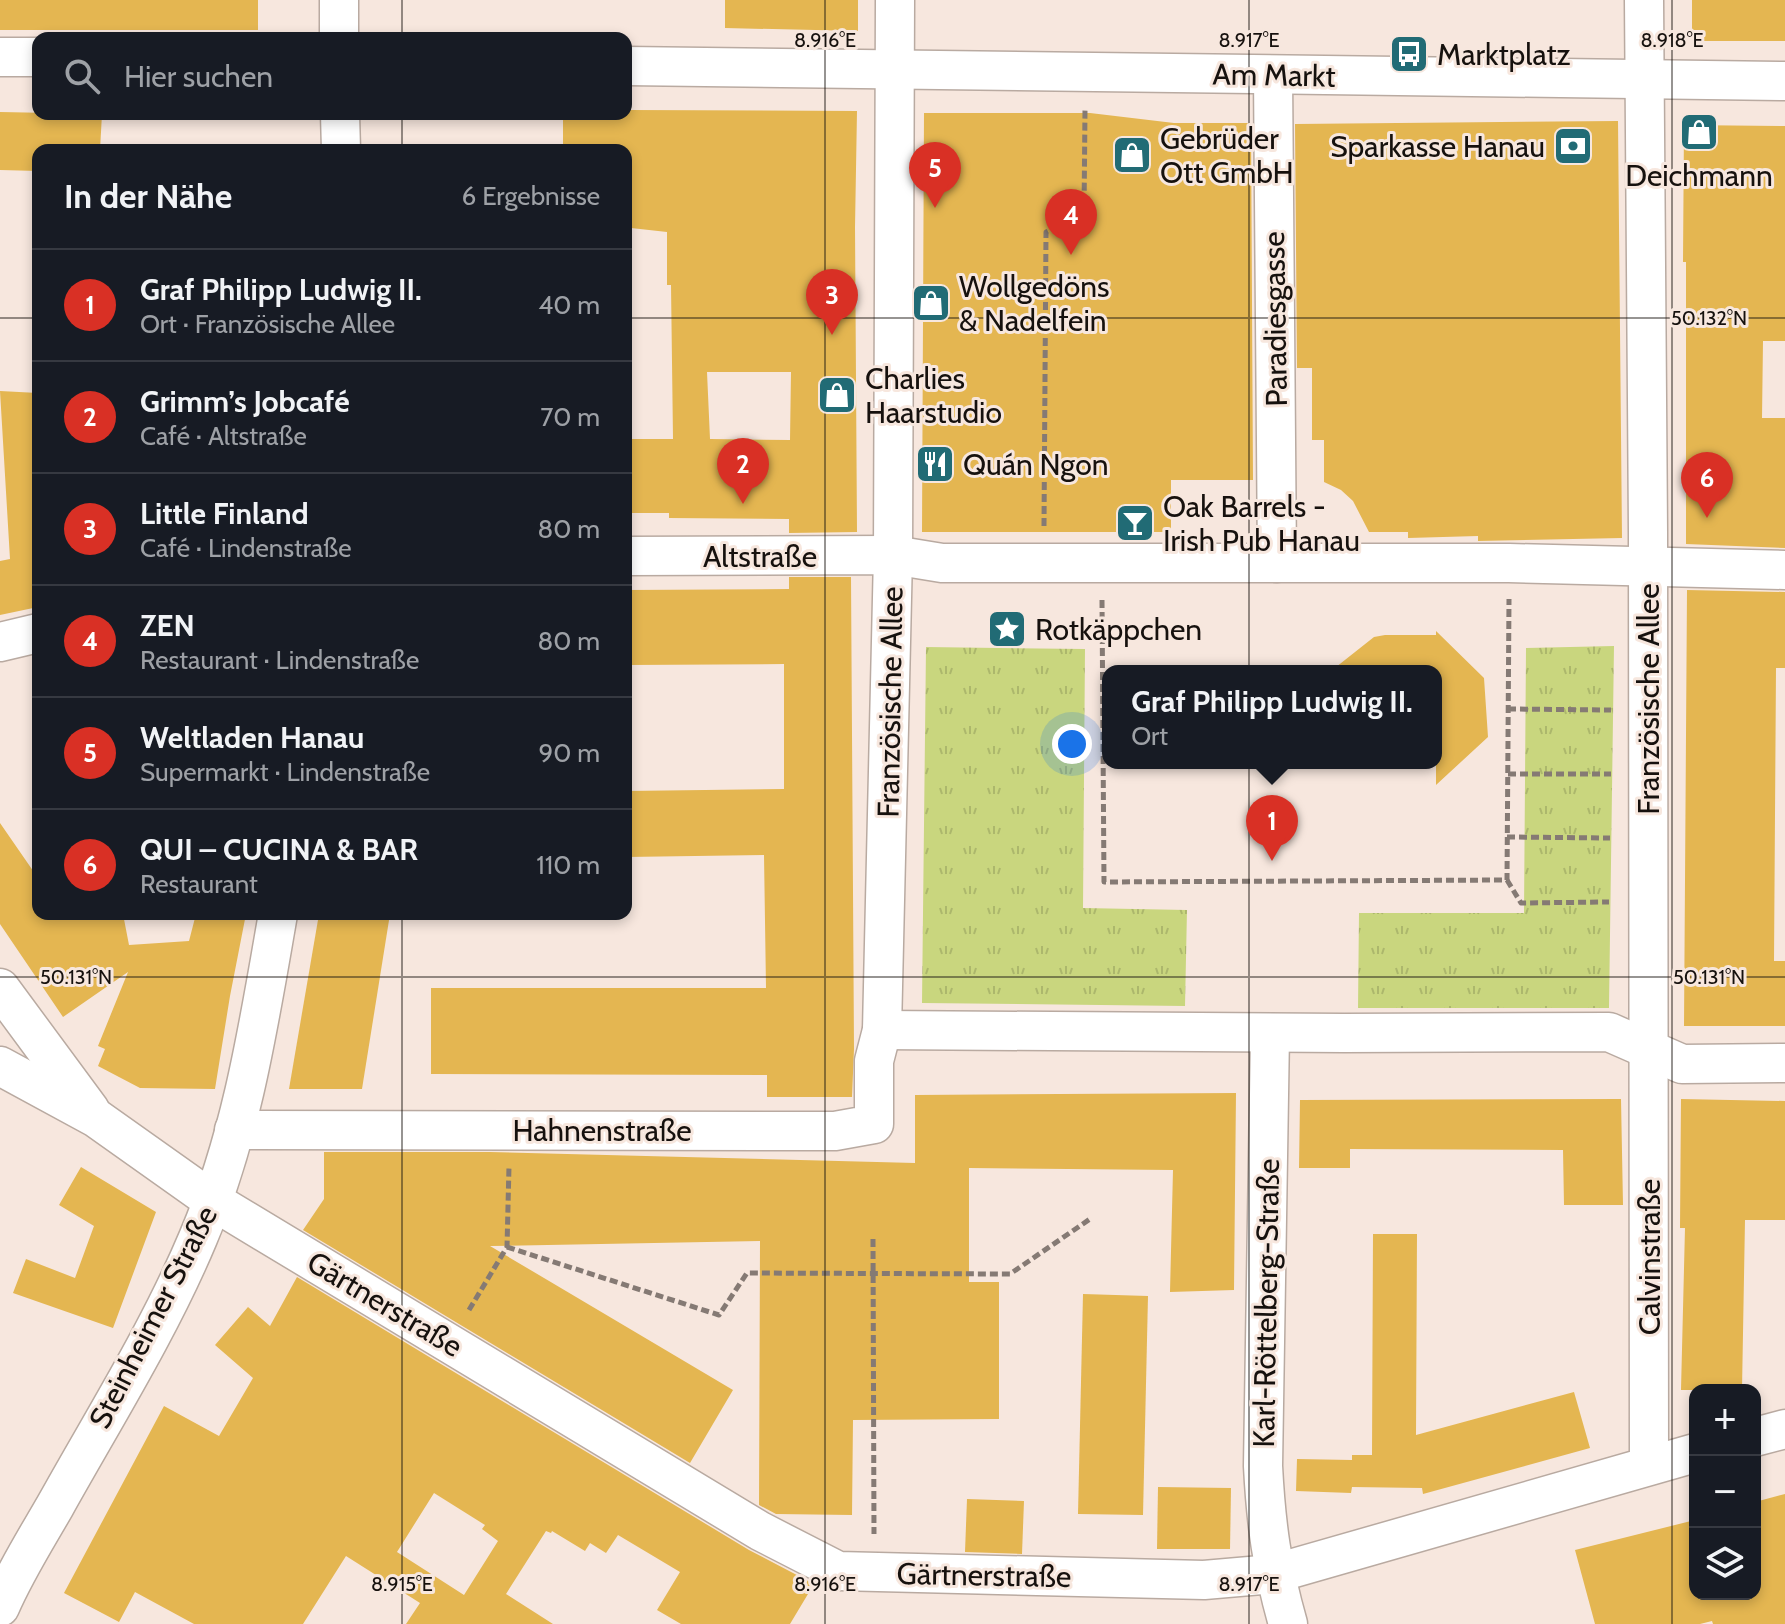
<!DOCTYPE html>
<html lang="de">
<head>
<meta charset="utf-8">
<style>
  :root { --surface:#171b24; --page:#242831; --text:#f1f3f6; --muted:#9ea1a6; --line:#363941; --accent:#d93025 }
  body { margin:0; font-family:Cabin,sans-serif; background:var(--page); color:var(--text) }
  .controls { position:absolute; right:24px; bottom:24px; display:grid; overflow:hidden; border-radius:16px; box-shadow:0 4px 12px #0003 }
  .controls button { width:72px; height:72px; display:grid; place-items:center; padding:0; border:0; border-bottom:2px solid var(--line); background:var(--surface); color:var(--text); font:40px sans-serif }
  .you { position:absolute; left:1072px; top:744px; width:28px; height:28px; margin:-20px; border:6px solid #fff; border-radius:50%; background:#1a73e8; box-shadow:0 0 0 12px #1a73e833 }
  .badge { display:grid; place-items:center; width:52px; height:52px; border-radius:50%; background:var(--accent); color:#fff; font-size:26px; font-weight:700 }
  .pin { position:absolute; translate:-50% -66px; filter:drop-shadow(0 2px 4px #0008) }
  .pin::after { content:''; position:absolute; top:42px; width:28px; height:24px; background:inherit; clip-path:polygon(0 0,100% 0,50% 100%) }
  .popup { position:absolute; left:1102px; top:665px; width:340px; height:104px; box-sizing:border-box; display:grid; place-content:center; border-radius:16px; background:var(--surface); filter:drop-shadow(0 2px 6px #0005); font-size:26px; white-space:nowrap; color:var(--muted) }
  .popup b { font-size:30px; color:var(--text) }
  .popup::after { content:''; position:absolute; left:50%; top:100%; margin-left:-16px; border:16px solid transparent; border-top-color:var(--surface) }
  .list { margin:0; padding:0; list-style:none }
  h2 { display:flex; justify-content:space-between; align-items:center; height:104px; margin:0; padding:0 32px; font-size:34px }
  h2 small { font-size:26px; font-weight:400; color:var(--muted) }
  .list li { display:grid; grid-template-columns:52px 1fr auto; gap:24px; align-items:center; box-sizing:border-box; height:112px; padding:0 32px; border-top:2px solid var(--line) }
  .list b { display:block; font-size:30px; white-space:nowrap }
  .list p { margin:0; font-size:26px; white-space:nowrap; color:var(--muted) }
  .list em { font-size:26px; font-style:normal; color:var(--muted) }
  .icon { flex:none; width:44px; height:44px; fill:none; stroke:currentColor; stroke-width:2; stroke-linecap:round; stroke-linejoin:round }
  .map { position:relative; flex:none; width:1785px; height:1624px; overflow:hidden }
  .search { position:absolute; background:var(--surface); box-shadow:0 4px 12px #0003; left:32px; top:32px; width:600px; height:88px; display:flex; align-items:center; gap:20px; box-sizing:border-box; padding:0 28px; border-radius:16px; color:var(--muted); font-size:30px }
  .panel { position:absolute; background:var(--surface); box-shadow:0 4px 12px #0003; left:32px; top:144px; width:600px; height:776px; border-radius:16px }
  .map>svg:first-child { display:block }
</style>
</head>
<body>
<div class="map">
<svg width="1785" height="1624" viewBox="0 0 1785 1624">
  <defs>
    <pattern id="park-tufts" width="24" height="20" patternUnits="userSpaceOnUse" patternTransform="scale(2)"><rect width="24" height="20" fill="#c9d67e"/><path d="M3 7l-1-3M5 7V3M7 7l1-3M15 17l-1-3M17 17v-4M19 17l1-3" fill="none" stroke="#acb76c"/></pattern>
  </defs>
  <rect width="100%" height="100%" fill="#f7e7de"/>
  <g fill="url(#park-tufts)">
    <polygon points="1614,646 1609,1008 1358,1008 1359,913 1524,913 1526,648"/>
    <polygon points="926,647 1085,649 1083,908 1187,910 1185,1006 922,1003"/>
  </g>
  <g fill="#e4b651" fill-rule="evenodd">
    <rect x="0" y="0" width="258" height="30"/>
    <polygon points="725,0 858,0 858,31 725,28"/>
    <rect x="1692" y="0" width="93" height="41"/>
    <path d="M626,110L857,111L855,227L857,532L789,533V519L669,518V513H626V439H673L671,285H667V232L631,228V194H626V150H563V114H626ZM707,372H791L790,440L710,439Z"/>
    <polygon points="0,112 102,114 100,150 38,150 38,171 0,170"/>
    <polygon points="924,113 1090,113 1174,123 1251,123 1253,480 1171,480 1171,532 922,532"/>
    <polygon points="1618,121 1622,538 1478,541 1478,536 1408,538 1408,532 1369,532 1353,501 1341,490 1324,482 1324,440 1312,440 1312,368 1297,368 1295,124"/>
    <polygon points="1684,125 1785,126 1785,341 1763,341 1762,418 1785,418 1785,548 1686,544 1686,262 1683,262"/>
    <polygon points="0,391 38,393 38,607 0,615 0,561 10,559"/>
    <polygon points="789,577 851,577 854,1049 852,1097 767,1097 767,1075 431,1074 431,988 766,988 764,855 626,857 626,791 784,789 784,664 626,665 626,590 789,589"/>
    <polygon points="1687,590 1785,592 1785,668 1776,668 1774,961 1785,961 1785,1026 1684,1026"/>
    <polygon points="1436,631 1484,678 1488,737 1436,785 1436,671 1331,671 1374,637 1385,635 1436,635"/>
    <polygon points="0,823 38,878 38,914 123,914 129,945 189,941 196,914 246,914 230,996 215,1089 140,1088 98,1066 105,1049 98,1046 128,972 63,1017 0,924"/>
    <polygon points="319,914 390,914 362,1089 289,1089"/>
    <polygon points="1236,1093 1234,1290 1170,1292 1173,1170 969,1168 969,1282 999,1282 999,1419 853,1420 852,1515 776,1514 759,1505 760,1241 490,1246 733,1390 690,1463 303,1230 324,1199 324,1152 490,1152 915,1163 915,1095"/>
    <polygon points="1621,1099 1623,1205 1564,1205 1563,1150 1350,1149 1350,1168 1299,1168 1300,1100"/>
    <polygon points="1681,1099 1785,1101 1785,1220 1745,1220 1742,1390 1681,1390 1685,1228 1680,1228"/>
    <polygon points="81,1167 156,1212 113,1328 13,1293 26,1259 75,1278 94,1226 59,1205"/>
    <polygon points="1373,1234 1417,1234 1416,1435 1574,1392 1590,1448 1423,1494 1422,1488 1352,1487 1351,1493 1296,1491 1297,1459 1352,1460 1352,1455 1372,1455"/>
    <path d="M297,1277L749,1550L814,1584L790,1624H681L657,1610L680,1572L618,1535L606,1553L590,1543L585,1551L552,1531L551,1533L546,1531L506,1594L553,1624H406L420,1603L346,1556L303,1624H194L135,1592L119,1622L64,1593L164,1406L219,1436L253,1378L215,1345L248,1307L270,1326ZM434,1493L485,1525L482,1529L498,1541L464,1595L397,1552Z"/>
    <polygon points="1083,1294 1148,1296 1143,1515 1078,1514"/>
    <polygon points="1158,1487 1231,1488 1230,1549 1157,1549"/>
    <polygon points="1785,1494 1785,1624 1713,1624 1712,1621 1700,1624 1595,1624 1575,1550 1695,1520 1695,1594 1755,1594 1755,1502"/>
    <polygon points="967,1499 1024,1501 1022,1554 965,1552"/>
  </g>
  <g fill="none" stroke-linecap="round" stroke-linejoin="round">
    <defs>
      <g id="street">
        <polyline points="339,0 339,38"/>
        <polyline points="1644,0 1648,532 1649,1465"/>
        <polyline points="0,57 38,57"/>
        <polyline points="626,66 1785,81"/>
        <polyline points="1273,75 1277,563"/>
        <polyline points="340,114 341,150"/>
        <polyline points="626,556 893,555 942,563 1509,563 1785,570"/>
        <polyline points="0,642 38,633"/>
        <polyline points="0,988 90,1110"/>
        <polyline points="882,1030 1344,1033 1609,1032 1682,1064 1785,1063"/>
        <path d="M1270,1033L1263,1466C1266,1524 1272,1568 1288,1624"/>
        <polyline points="0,1066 96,1118 213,1201 760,1531 838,1571 1204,1580 1273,1574 1695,1453"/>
        <polyline points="234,1130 835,1131 874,1124 874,1061 882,1030 893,555 895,0"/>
        <polyline points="1755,1437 1785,1429"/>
        <path d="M0,1607C15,1572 36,1539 55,1506C104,1418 159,1331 198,1238C242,1135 259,1023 278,914"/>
      </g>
    </defs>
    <use href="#street" stroke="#b9aaa1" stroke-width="41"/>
    <g stroke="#857a74" stroke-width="5" stroke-dasharray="8 4" stroke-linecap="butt">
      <polyline points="1044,526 1046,232 1084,215 1085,109"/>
      <polyline points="1102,600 1104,882 1507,880 1509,599"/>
      <polyline points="1508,709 1611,710"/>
      <polyline points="1508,774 1611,774"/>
      <polyline points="1507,837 1610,838"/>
      <polyline points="1507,880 1521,903 1609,902"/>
      <polyline points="873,1239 874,1534"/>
      <polyline points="507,1247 719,1315 747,1273 1010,1274 1090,1219"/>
      <polyline points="469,1310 507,1247 509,1166"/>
    </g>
    <use href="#street" stroke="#fff" stroke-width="38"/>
  </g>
  <path fill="none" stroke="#16110e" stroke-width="2" stroke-opacity="0.45" d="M402,0V38M825,0V1624M1249,0V1624M1672,0V1624M402,114V150M0,318H38M626,318H1785M402,914V1624M0,977H1785"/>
  <defs>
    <symbol id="bus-square" viewBox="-11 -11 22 22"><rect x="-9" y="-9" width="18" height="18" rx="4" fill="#216b75" stroke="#f7e7de"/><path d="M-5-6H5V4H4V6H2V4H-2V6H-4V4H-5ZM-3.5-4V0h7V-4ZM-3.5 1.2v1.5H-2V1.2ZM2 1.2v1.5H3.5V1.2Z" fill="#fff"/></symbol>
    <symbol id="shop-square" viewBox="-11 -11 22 22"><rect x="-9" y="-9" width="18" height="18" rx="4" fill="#216b75" stroke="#f7e7de"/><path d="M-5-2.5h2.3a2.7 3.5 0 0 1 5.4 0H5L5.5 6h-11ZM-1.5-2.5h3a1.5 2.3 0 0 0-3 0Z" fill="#fff"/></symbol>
    <symbol id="bank-square" viewBox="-11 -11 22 22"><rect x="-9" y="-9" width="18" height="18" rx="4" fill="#216b75" stroke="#f7e7de"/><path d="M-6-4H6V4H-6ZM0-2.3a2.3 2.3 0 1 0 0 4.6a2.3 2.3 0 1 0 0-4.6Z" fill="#fff"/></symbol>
    <symbol id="restaurant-square" viewBox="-11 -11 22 22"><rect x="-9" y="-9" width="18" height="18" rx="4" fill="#216b75" stroke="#f7e7de"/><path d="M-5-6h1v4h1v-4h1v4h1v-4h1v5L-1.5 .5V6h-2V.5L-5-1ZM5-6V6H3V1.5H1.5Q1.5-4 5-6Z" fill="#fff"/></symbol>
    <symbol id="bar-square" viewBox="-11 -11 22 22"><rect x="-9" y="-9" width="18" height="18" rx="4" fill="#216b75" stroke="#f7e7de"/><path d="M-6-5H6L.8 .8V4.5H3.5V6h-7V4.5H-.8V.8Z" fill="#fff"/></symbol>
    <symbol id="sight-square" viewBox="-11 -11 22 22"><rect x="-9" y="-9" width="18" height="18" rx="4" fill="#216b75" stroke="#f7e7de"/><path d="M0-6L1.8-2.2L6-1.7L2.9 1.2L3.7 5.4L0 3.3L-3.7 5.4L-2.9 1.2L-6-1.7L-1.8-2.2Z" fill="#fff"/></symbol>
  </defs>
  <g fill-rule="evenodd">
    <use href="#bus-square" x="1387" y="32" width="44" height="44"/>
    <use href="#shop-square" x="1677" y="110" width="44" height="44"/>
    <use href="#bank-square" x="1551" y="124" width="44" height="44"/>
    <use href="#shop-square" x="1110" y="133" width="44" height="44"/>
    <use href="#shop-square" x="909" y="281" width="44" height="44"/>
    <use href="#shop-square" x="815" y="373" width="44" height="44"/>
    <use href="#restaurant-square" x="913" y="442" width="44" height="44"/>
    <use href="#bar-square" x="1113" y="501" width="44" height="44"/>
    <use href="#sight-square" x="985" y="607" width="44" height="44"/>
  </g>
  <g text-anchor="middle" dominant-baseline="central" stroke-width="6" stroke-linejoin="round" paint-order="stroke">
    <g font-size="30" fill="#16110e" stroke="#f7e7de" text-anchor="start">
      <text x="1437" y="54">Marktplatz</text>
      <text x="1160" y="138">Gebrüder<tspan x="1160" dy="34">Ott GmbH</tspan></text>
      <text x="1545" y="146" text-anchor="end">Sparkasse Hanau</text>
      <text x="1699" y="175" text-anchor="middle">Deichmann</text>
      <text x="959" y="286">Wollgedöns<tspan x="959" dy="34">&amp; Nadelfein</tspan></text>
      <text x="865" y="378">Charlies<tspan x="865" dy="34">Haarstudio</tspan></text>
      <text x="963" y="464">Quán Ngon</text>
      <text x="1163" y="506">Oak Barrels -<tspan x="1163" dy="34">Irish Pub Hanau</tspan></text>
      <text x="1035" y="629">Rotkäppchen</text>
    </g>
    <g font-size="30" fill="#16110e" stroke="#f7e7de">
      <text transform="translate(1274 75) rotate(1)">Am Markt</text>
      <text transform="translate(1275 319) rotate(-91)">Paradiesgasse</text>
      <text x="760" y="556">Altstraße</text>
      <text transform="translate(1648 699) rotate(-90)">Französische Allee</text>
      <text transform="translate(890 702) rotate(-89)">Französische Allee</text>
      <text x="602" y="1130">Hahnenstraße</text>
      <text transform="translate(1649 1257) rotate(-90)">Calvinstraße</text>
      <text transform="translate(1266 1303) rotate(-89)">Karl-Röttelberg-Straße</text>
      <text transform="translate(385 1304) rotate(31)">Gärtnerstraße</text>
      <text transform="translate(153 1317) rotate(-63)">Steinheimer Straße</text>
      <text transform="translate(984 1575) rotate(1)">Gärtnerstraße</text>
    </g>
  </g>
  <g font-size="20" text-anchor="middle" fill="#16110e" stroke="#f7e7de" stroke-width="6" stroke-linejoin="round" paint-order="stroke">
    <text x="825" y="47">8.916°E</text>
    <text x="1249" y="47">8.917°E</text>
    <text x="1672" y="47">8.918°E</text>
    <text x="1709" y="325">50.132°N</text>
    <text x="76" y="984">50.131°N</text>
    <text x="1709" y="984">50.131°N</text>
    <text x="402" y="1591">8.915°E</text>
    <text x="825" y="1591">8.916°E</text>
    <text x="1249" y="1591">8.917°E</text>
  </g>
</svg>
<div class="controls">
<button>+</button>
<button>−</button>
<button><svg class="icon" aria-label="layers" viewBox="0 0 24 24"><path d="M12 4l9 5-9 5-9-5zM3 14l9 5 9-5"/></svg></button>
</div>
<div class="you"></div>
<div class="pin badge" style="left:1272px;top:861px">1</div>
<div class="popup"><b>Graf Philipp Ludwig II.</b>Ort</div>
<div class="pin badge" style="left:743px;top:504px">2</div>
<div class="pin badge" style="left:832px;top:335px">3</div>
<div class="pin badge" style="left:1071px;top:255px">4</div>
<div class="pin badge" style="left:935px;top:208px">5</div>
<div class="pin badge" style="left:1707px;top:518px">6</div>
<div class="search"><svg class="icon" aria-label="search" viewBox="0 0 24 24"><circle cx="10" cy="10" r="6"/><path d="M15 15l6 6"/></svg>Hier suchen</div>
<section class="panel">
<h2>In der Nähe<small>6 Ergebnisse</small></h2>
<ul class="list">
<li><span class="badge">1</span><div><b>Graf Philipp Ludwig II.</b><p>Ort · Französische Allee</p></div><em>40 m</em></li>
<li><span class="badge">2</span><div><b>Grimm’s Jobcafé</b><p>Café · Altstraße</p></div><em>70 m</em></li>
<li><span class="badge">3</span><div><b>Little Finland</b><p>Café · Lindenstraße</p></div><em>80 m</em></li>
<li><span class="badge">4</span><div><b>ZEN</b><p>Restaurant · Lindenstraße</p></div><em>80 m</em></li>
<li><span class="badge">5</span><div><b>Weltladen Hanau</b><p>Supermarkt · Lindenstraße</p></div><em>90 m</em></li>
<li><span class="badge">6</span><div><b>QUI – CUCINA &amp; BAR</b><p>Restaurant</p></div><em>110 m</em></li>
</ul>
</section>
</div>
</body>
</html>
